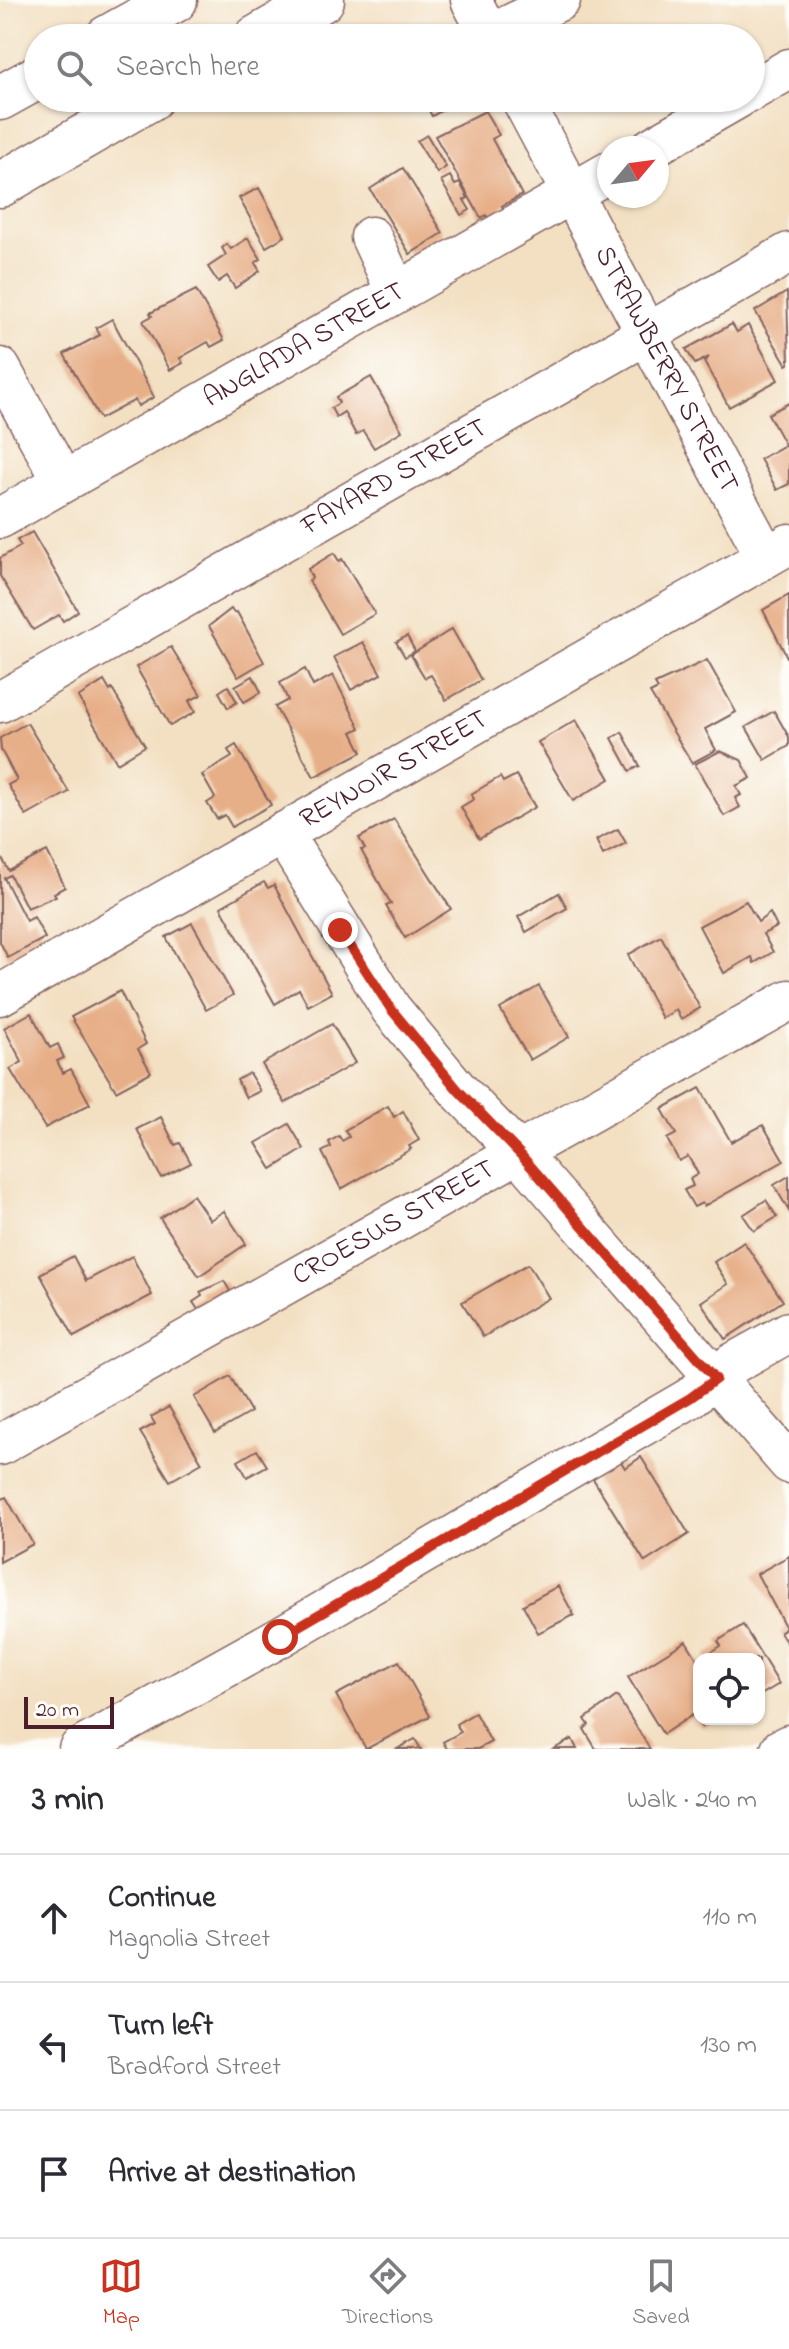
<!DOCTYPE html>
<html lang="en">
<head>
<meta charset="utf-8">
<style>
  :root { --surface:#fff; --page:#f7f7f7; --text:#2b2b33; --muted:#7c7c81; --line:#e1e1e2; --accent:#c8321e }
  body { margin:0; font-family:"Indie Flower",sans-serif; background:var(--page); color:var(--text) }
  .controls { position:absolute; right:24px; bottom:24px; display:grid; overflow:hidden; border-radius:16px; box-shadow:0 2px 6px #0004 }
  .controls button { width:72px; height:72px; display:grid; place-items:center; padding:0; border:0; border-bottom:2px solid var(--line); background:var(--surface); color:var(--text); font:40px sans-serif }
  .compass { position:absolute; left:597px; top:136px; width:72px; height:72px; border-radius:50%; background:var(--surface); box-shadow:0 2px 6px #0004; rotate:61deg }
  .scale { position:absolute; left:24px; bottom:20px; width:90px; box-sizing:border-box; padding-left:8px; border:4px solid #4a1f2b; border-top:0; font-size:22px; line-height:28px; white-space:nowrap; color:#4a1f2b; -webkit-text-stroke:6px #fdfcf7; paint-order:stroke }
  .stop { position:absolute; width:24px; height:24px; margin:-18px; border:6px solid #c8321e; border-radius:50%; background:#fff }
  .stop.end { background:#c8321e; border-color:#fff; box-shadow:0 2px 8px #0008 }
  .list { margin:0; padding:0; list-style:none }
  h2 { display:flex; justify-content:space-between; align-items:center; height:104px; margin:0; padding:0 32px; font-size:34px }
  h2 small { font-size:26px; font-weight:400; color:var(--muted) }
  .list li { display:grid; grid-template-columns:52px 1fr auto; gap:24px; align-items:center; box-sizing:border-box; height:128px; padding:0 32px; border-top:2px solid var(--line) }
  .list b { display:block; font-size:30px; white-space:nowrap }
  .list p { margin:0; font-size:26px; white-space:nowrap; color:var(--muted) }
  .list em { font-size:26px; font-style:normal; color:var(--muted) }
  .icon { flex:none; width:44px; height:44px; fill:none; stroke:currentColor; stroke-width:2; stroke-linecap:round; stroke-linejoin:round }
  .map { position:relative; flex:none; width:789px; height:1749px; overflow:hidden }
  .search { position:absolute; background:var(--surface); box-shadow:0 2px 6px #0004; left:24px; right:24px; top:24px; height:88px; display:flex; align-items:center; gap:20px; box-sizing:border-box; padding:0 28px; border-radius:44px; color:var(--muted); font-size:30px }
  .sheet { height:488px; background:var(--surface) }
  nav { display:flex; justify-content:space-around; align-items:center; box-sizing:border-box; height:112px; border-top:2px solid var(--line); background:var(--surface); font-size:22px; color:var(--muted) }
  nav a { display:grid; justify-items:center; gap:4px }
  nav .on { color:var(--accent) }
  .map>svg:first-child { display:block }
</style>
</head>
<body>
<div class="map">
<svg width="789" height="1749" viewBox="0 0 789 1749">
  <rect width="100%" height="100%" fill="#fdfcf7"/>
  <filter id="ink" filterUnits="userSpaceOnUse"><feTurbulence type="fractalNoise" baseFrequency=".0125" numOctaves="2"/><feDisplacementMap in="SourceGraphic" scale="16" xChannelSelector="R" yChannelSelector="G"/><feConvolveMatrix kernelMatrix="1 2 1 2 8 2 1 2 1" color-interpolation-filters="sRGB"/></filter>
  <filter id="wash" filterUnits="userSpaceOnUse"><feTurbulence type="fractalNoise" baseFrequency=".006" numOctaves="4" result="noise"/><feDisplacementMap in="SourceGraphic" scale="32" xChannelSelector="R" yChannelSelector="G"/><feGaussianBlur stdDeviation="1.8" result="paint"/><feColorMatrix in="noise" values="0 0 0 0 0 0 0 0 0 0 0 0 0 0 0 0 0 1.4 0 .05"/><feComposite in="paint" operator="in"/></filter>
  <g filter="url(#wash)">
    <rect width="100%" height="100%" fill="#f3e0c3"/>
    <g id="blocks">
      <g fill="#e7af88">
        <polygon points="422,98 463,98 432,116"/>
        <polygon points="485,111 499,135 492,139 522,195 502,206 508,217 492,225 486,215 481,218 435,136"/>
        <polygon points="427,135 446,167 437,173 417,141"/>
        <polygon points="403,168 443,233 410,254 370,189"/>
        <polygon points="450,176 455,185 460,183 468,198 464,200 470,210 461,215 441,181"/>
        <polygon points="259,188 285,236 266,247 239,198"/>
        <polygon points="248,238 261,259 255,263 260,271 235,288 227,276 218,282 208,267 226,255 222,248 227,244 231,249"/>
        <polygon points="196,290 224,340 211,347 208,342 180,358 183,363 170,370 143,321 152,316 150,313"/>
        <polygon points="787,292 789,364 787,365 755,311"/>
        <polygon points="112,319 154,397 138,406 135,400 100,419 64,354 100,335 96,328"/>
        <polygon points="732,324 737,332 748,325 778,380 729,407 704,362 709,357 695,364 686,349"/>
        <polygon points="371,377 402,431 374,448 363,431 356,435 344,412 336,417 331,408 339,403 336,397"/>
        <polygon points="789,403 789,484 777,490 760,459 785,445 768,414"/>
        <polygon points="32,532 78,611 63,621 59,615 33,630 0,576 0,558 21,546 17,540"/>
        <polygon points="334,553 339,561 342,559 375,614 340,634 309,581 312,578 308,569"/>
        <polygon points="789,595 789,661 763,610"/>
        <polygon points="231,609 234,613 237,612 264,662 238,677 209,626"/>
        <polygon points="452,629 481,680 446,700 431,675 425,678 411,655"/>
        <polygon points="407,636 415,651 405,657 396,642"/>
        <polygon points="363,642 381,674 351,690 334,657"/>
        <polygon points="171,647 201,695 189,701 195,712 170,726 136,667"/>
        <polygon points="707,660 736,712 705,729 716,750 692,763 650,693 658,689 655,684"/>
        <polygon points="305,669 313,686 333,675 360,728 352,732 362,752 314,777 275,707 288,700 280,683"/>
        <polygon points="253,676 261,692 244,702 235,686"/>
        <polygon points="104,681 110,691 112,689 145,746 117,763 78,697"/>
        <polygon points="228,686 237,702 228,708 219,692"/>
        <polygon points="774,711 789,737 789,746 765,760 746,727"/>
        <polygon points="576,720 610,779 573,801 538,742"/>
        <polygon points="27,723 69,792 26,816 8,785 17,780 1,750 0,738"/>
        <polygon points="622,732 640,766 630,771 612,738"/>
        <polygon points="236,745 271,805 232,827 225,815 217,819 207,803 215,798 202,775 232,757 228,750"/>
        <polygon points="720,751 741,760 751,778 736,786 741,795 735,798 740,807 724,816 695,764"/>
        <polygon points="516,775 535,807 479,839 461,807 474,799 471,794 500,777 503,782"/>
        <polygon points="394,819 451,909 405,938 386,906 391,904 361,850 365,849 359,838"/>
        <polygon points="618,829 626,843 603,855 596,840"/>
        <polygon points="47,851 65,887 54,893 56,896 27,908 10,875 4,878 26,921 34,917 45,938 8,958 0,942 0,855 9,871"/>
        <polygon points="264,882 268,888 274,885 332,993 308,1006 299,989 275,1004 221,907"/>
        <polygon points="559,893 567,908 526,932 518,917"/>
        <polygon points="746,901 758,922 770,913 777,927 763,934 773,952 754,963 752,957 724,973 699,926"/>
        <polygon points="192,923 233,995 206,1010 166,937"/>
        <polygon points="661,936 700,1008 681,1019 676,1010 662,1018 628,955"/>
        <polygon points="539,986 569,1037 530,1060 500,1009"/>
        <polygon points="120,991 146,1044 138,1049 151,1072 116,1091 71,1017"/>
        <polygon points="31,1013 50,1048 58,1044 64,1058 57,1061 63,1073 71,1069 90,1104 45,1128 10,1069 22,1062 4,1028"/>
        <polygon points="332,1024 355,1063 285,1103 262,1064"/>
        <polygon points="249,1073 260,1091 246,1098 237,1080"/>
        <polygon points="700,1088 731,1142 763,1125 784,1161 704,1206 702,1203 694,1207 684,1190 693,1186 690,1179 698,1174 688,1156 679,1161 667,1139 676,1134 662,1109"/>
        <polygon points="388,1106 394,1117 403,1111 419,1140 409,1146 411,1149 341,1189 322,1152 331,1147 329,1142 339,1136 342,1141 349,1137 345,1130"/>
        <polygon points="161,1117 175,1145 180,1143 191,1163 161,1178 137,1129"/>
        <polygon points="289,1124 304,1149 272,1169 256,1143"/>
        <polygon points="789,1176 789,1211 774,1185"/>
        <polygon points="193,1195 210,1220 224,1211 246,1244 199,1276 160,1218"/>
        <polygon points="766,1200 777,1217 754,1231 743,1215"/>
        <polygon points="744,1242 783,1301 725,1339 701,1302 728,1284 714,1262"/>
        <polygon points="73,1256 86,1281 132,1256 152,1295 74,1337 40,1274"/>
        <polygon points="528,1264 549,1298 483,1337 462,1302"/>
        <polygon points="224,1281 230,1291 199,1311 193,1302 202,1296 200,1292"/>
        <polygon points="230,1376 251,1412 215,1433 194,1397"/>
        <polygon points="169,1407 202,1463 170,1481 140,1432 155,1424 151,1417"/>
        <polygon points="257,1450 267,1466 247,1477 238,1461"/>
        <polygon points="641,1457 689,1534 645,1562 592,1477 620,1460 625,1468"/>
        <polygon points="6,1497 33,1544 0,1562 0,1500"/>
        <polygon points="789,1556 789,1647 780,1632 786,1628 757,1574"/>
        <polygon points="558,1586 574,1615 538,1633 523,1605"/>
        <polygon points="743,1625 779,1684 759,1696 759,1659 708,1659 706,1655 721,1646 718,1641"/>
        <polygon points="686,1641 699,1662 699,1719 715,1719 702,1727 694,1714 663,1734 628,1677"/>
        <polygon points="399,1661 430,1716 366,1749 336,1695"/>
        <polygon points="617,1696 650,1749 596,1749 584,1729 589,1725 585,1719"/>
        <polygon points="475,1713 491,1742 478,1749 447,1749 443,1742 461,1732 456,1724"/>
        <polygon points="415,1739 421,1749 397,1749"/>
        <polygon points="572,1739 577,1749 554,1749"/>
      </g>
    </g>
  </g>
  <g filter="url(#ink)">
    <use href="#blocks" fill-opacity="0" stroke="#856360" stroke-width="2"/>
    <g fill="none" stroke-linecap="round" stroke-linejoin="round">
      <defs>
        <g id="minor">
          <polyline points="471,0 491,38"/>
          <polyline points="490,35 560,0"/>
          <polyline points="751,91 789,69"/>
          <path id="s1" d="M521,98L766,557"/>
          <polyline points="651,148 738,98"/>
          <polyline points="371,237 396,291"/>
          <polyline points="0,368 63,481"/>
          <path id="s2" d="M0,518L609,172"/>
          <path id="s3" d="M0,702L789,253"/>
          <polyline points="282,833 391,1009 458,1090 520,1154 789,1463"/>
          <path id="s4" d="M0,995L789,544"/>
          <path id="s5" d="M0,1445L789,1000"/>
          <polyline points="79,1749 280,1637 690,1398 732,1364 789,1332"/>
          <polyline points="781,1749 789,1745"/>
        </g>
        <g id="major">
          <polyline points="107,38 175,0"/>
          <polyline points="256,38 322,0"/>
          <polyline points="0,98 38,77"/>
          <polyline points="0,185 151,98"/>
        </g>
      </defs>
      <use href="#minor" stroke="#856360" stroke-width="43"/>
      <use href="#major" stroke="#856360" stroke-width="47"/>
      <use href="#minor" stroke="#fff" stroke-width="40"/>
      <use href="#major" stroke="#fff" stroke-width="44"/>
    </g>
  </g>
  <g fill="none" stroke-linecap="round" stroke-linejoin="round" filter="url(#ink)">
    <polyline stroke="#c8321e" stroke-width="10" points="280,1637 690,1398 716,1379 520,1154 458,1090 391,1009 340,930"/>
  </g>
  <g text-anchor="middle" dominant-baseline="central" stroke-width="7" stroke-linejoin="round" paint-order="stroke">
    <g font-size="28" fill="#4a1f2b" stroke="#fdfcf7">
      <text stroke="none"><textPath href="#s2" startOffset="350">ANGLADA STREET</textPath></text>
      <text stroke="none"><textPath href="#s1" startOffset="308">STRAWBERRY STREET</textPath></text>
      <text stroke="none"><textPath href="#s3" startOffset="454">FAYARD STREET</textPath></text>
      <text stroke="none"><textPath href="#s4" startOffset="454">REYNOIR STREET</textPath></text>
      <text stroke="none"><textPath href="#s5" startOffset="452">CROESUS STREET</textPath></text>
    </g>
  </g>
</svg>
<div class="controls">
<button><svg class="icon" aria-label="locate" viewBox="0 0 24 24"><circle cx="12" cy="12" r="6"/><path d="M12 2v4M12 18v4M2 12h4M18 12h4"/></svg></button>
</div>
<svg class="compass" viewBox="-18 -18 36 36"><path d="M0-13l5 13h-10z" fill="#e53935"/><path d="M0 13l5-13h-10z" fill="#7c7c81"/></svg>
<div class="scale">20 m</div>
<div class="stop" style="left:280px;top:1637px"></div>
<div class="stop end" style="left:340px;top:930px"></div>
<div class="search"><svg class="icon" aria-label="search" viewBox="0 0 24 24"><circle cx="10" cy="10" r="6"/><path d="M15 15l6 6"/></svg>Search here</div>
</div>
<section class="sheet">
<h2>3 min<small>Walk · 240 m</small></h2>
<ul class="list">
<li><svg class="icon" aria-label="ahead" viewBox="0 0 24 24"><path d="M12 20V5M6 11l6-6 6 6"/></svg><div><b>Continue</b><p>Magnolia Street</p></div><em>110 m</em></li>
<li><svg class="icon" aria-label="left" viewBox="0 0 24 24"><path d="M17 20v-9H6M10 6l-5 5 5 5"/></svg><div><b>Turn left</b><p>Bradford Street</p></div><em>130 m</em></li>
<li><svg class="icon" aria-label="arrive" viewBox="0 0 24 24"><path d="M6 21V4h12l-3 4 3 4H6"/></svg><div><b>Arrive at destination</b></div></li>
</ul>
</section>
<nav>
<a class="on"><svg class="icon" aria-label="map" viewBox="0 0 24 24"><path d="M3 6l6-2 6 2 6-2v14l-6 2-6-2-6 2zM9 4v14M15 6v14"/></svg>Map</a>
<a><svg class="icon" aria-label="directions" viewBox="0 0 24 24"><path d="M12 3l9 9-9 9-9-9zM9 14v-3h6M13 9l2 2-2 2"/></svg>Directions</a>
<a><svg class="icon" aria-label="saved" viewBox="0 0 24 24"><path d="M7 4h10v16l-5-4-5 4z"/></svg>Saved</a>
</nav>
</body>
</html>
